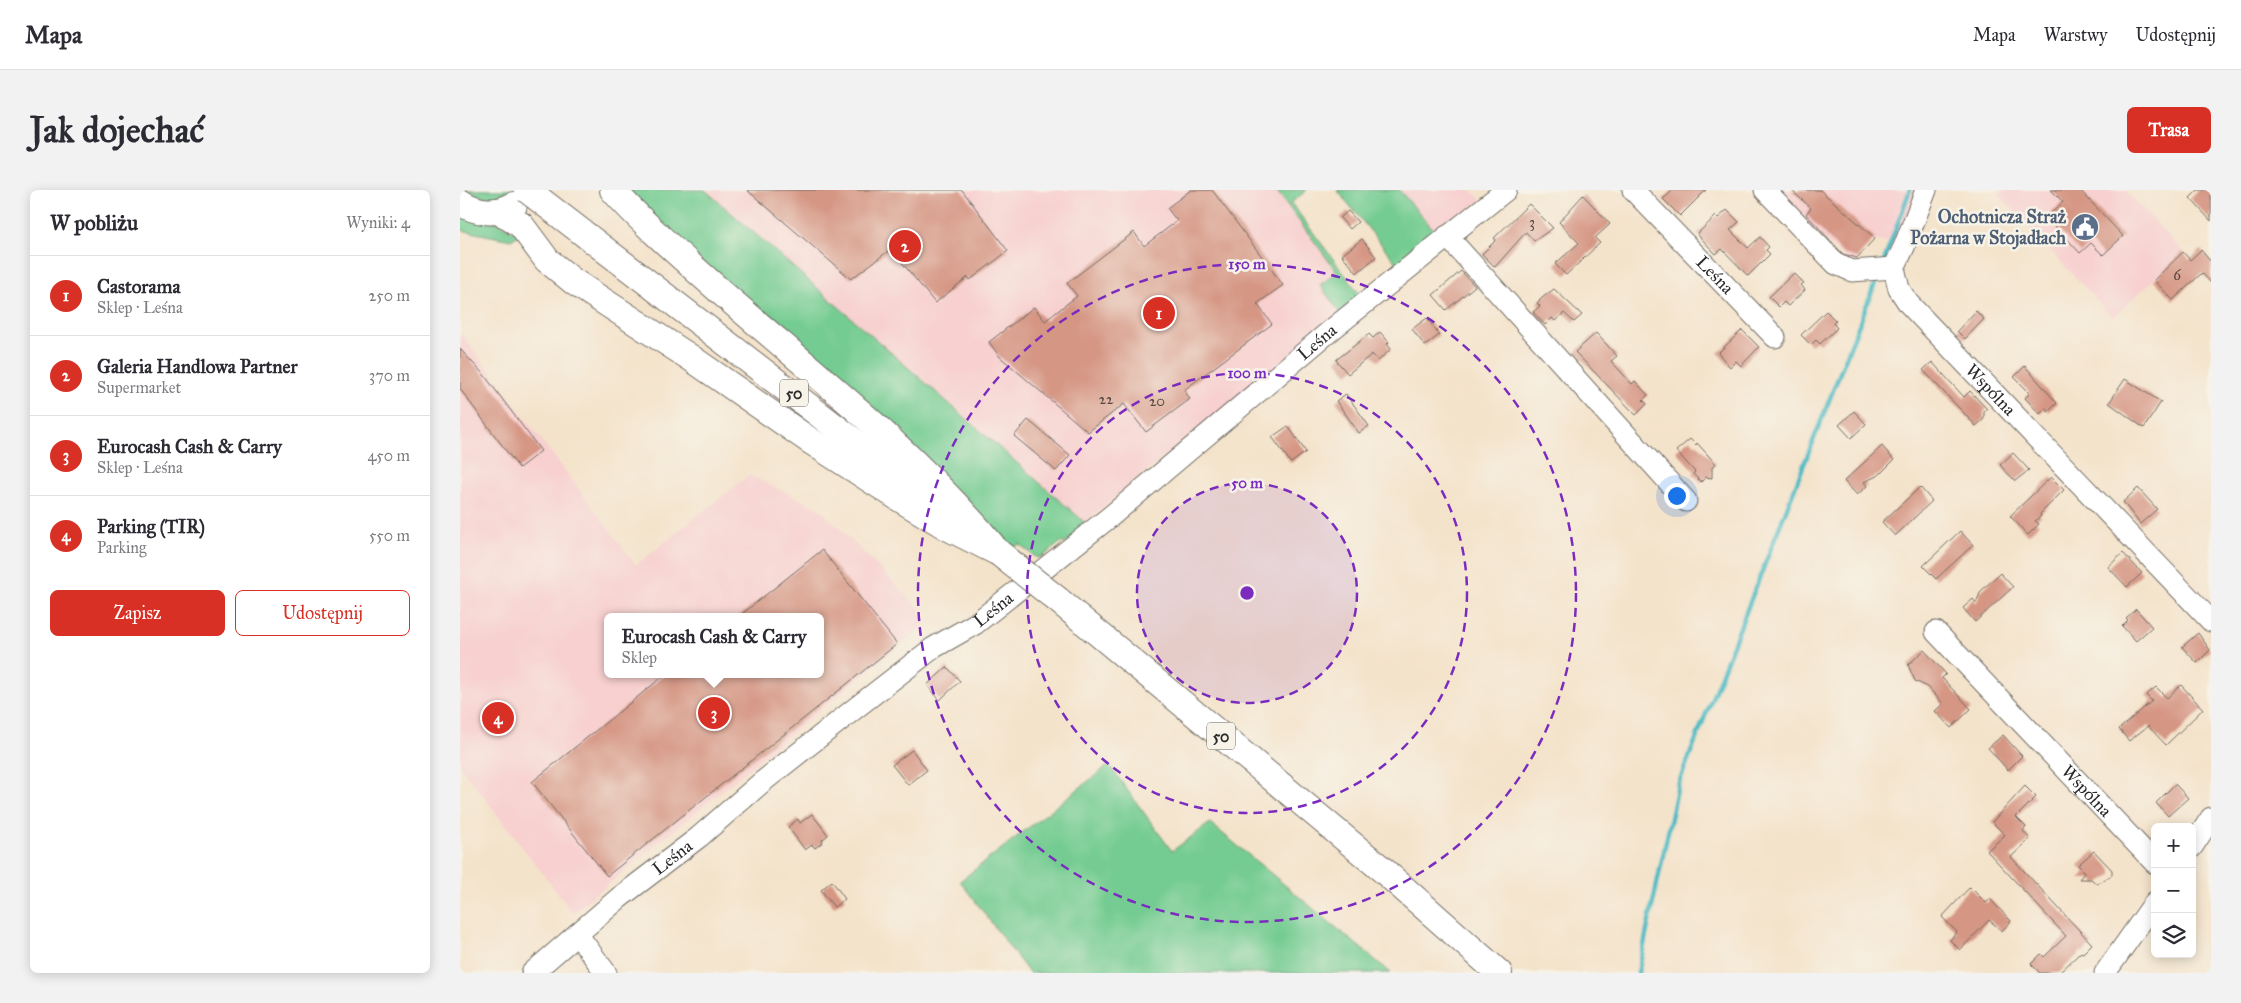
<!DOCTYPE html>
<html lang="pl">
<head>
<meta charset="utf-8">
<style>
  :root { --surface:#fff; --page:#f2f2f3; --text:#2b2b33; --muted:#7c7c81; --line:#e1e1e2; --accent:#d93025 }
  body { margin:0; font-family:"IM FELL Great Primer",serif; background:var(--page); color:var(--text) }
  .controls { position:absolute; right:15px; bottom:15px; display:grid; overflow:hidden; border-radius:8px; box-shadow:0 2px 12px #0003 }
  .controls button { width:45px; height:45px; display:grid; place-items:center; padding:0; border:0; border-bottom:1px solid var(--line); background:var(--surface); color:var(--text); font:25px sans-serif }
  .you { position:absolute; left:1216px; top:305px; width:18px; height:18px; margin:-12px; border:4px solid #fff; border-radius:50%; background:#1a73e8; box-shadow:0 0 0 8px #1a73e833 }
  .badge { display:grid; place-items:center; width:32px; height:32px; border-radius:50%; background:var(--accent); color:#fff; font-size:16px; font-weight:700 }
  .pin { position:absolute; translate:-50% -50%; border:2px solid #fff; box-shadow:0 1px 5px #0006 }
  .popup { position:absolute; left:144px; top:423px; width:220px; height:65px; box-sizing:border-box; display:grid; place-content:center; border-radius:8px; background:var(--surface); filter:drop-shadow(0 1px 4px #0005); font-size:16px; white-space:nowrap; color:var(--muted) }
  .popup b { font-size:19px; color:var(--text) }
  .popup::after { content:''; position:absolute; left:50%; top:100%; margin-left:-10px; border:10px solid transparent; border-top-color:var(--surface) }
  .list { margin:0; padding:0; list-style:none }
  h2 { display:flex; justify-content:space-between; align-items:center; height:65px; margin:0; padding:0 20px; font-size:21px }
  h2 small { font-size:16px; font-weight:400; color:var(--muted) }
  .list li { display:grid; grid-template-columns:32px 1fr auto; gap:15px; align-items:center; box-sizing:border-box; height:80px; padding:0 20px; border-top:1px solid var(--line) }
  .list b { display:block; font-size:19px; white-space:nowrap }
  .list p { margin:0; font-size:16px; white-space:nowrap; color:var(--muted) }
  .list em { font-size:16px; font-style:normal; color:var(--muted) }
  .actions { display:flex; gap:10px; padding:15px 20px }
  .actions a { flex:1; padding:11px 0; border:1px solid var(--accent); border-radius:8px; text-align:center; font-size:18px; color:var(--accent) }
  .actions .main { background:var(--accent); color:#fff }
  .icon { flex:none; width:28px; height:28px; fill:none; stroke:currentColor; stroke-width:2; stroke-linecap:round; stroke-linejoin:round }
  .map { position:relative; flex:none; width:1751px; height:783px; overflow:hidden; border-radius:8px }
  header { display:flex; align-items:center; gap:30px; box-sizing:border-box; height:70px; padding:0 25px; background:var(--surface); border-bottom:1px solid var(--line) }
  header strong { font-size:24px }
  nav { display:flex; gap:28px; margin-inline-start:auto; font-size:18px }
  .intro { display:flex; align-items:center; justify-content:space-between; box-sizing:border-box; height:120px; padding:0 30px }
  h1 { margin:0; font-size:35px }
  .button { padding:12px 22px; border-radius:8px; background:var(--accent); color:#fff; font-size:18px; font-weight:700 }
  main { display:flex; gap:30px; padding:0 30px }
  aside { flex:1; background:var(--surface); border-radius:8px; box-shadow:0 2px 12px #0003 }
  .map>svg:first-child { display:block }
</style>
</head>
<body>
<header>
<strong>Mapa</strong>
<nav><a>Mapa</a><a>Warstwy</a><a>Udostępnij</a></nav>
</header>
<div class="intro"><h1>Jak dojechać</h1><a class="button">Trasa</a></div>
<main>
<aside>
<h2>W pobliżu<small>Wyniki: 4</small></h2>
<ul class="list">
<li><span class="badge">1</span><div><b>Castorama</b><p>Sklep · Leśna</p></div><em>250 m</em></li>
<li><span class="badge">2</span><div><b>Galeria Handlowa Partner</b><p>Supermarket</p></div><em>370 m</em></li>
<li><span class="badge">3</span><div><b>Eurocash Cash &amp; Carry</b><p>Sklep · Leśna</p></div><em>450 m</em></li>
<li><span class="badge">4</span><div><b>Parking (TIR)</b><p>Parking</p></div><em>550 m</em></li>
</ul>
<div class="actions"><a class="main">Zapisz</a><a>Udostępnij</a></div>
</aside>
<div class="map">
<svg width="1751" height="783" viewBox="0 0 1751 783">
  <rect width="100%" height="100%" fill="#f7f3e8"/>
  <filter id="ink" filterUnits="userSpaceOnUse"><feTurbulence type="fractalNoise" baseFrequency=".02" numOctaves="2"/><feDisplacementMap in="SourceGraphic" scale="10" xChannelSelector="R" yChannelSelector="G"/><feConvolveMatrix kernelMatrix="1 2 1 2 8 2 1 2 1" color-interpolation-filters="sRGB"/></filter>
  <filter id="wash" filterUnits="userSpaceOnUse"><feTurbulence type="fractalNoise" baseFrequency=".0096" numOctaves="4" result="noise"/><feDisplacementMap in="SourceGraphic" scale="20" xChannelSelector="R" yChannelSelector="G"/><feGaussianBlur stdDeviation="1.12" result="paint"/><feColorMatrix in="noise" values="0 0 0 0 0 0 0 0 0 0 0 0 0 0 0 0 0 1.4 0 .05"/><feComposite in="paint" operator="in"/></filter>
  <g filter="url(#wash)">
    <rect width="100%" height="100%" fill="#f4e3cb"/>
    <g fill="#f7d0cf" fill-rule="evenodd">
      <polygon points="245,0 821,0 901,106 625,332"/>
      <polygon points="939,0 1011,0 1022,11 977,43"/>
      <polygon points="1314,0 1460,0 1440,53 1412,51 1392,74 1342,30"/>
      <polygon points="1542,0 1665,0 1723,62 1653,128 1539,5"/>
      <path d="M0,142L176,375L289,285L360,319L458,417L465,434L113,723L0,576ZM148,427H360V484H148Z"/>
    </g>
    <g fill="#75cc92" stroke="#507c5e">
      <path d="M4,0H53C37,12 21,9 4,0Z"/>
      <polygon points="162,0 245,0 629,336 605,354 601,352 585,365 577,368 559,354 556,357 550,353"/>
      <polygon points="816,0 847,0 831,13 901,106 880,123 860,95 877,82"/>
      <polygon points="877,0 939,0 977,43 939,76"/>
      <polygon points="0,26 36,32 59,45 51,50 0,40"/>
      <polygon points="649,575 712,661 750,633 931,783 569,783 500,691"/>
    </g>
    <g fill="none" stroke-linecap="round" stroke-linejoin="round">
      <g stroke="#4dbbc5" stroke-width="4.5">
        <polyline points="1423,74 1450,0"/>
        <polyline points="1178,783 1218,595 1418,86"/>
      </g>
    </g>
    <g id="blocks">
      <g fill="#d69684">
        <polygon points="287,0 502,0 548,61 510,90 508,87 475,113 431,59 391,89"/>
        <polygon points="731,0 752,0 823,95 797,114 812,134 724,200 730,209 686,242 664,214 628,242 539,166 529,152 574,117 585,131 617,106 607,93 674,42 684,56 717,31 707,18"/>
        <polygon points="1213,0 1246,0 1220,26 1203,9"/>
        <polygon points="1331,0 1360,0 1415,48 1397,68 1383,64 1346,24 1351,18"/>
        <polygon points="1591,0 1620,0 1663,46 1643,65 1631,53 1620,63 1587,27 1603,12"/>
        <polygon points="1738,0 1751,0 1751,31 1730,8"/>
        <polygon points="1123,5 1150,34 1135,48 1140,53 1106,85 1095,74 1119,53 1099,32"/>
        <polygon points="1069,14 1093,38 1074,51 1066,42 1035,77 1022,64 1036,50 1034,48"/>
        <polygon points="1267,20 1279,32 1270,40 1288,58 1300,47 1309,57 1306,60 1310,64 1288,86 1262,59 1256,64 1237,44 1256,26 1258,28"/>
        <polygon points="888,21 898,32 890,39 880,28"/>
        <polygon points="902,49 916,67 897,83 882,65"/>
        <polygon points="1741,60 1751,72 1751,93 1742,83 1713,110 1694,90 1723,62 1730,70"/>
        <polygon points="1001,81 1015,96 986,120 973,105"/>
        <polygon points="1334,83 1344,93 1341,95 1345,100 1328,116 1324,112 1319,117 1309,107"/>
        <polygon points="1094,99 1122,125 1114,132 1104,123 1095,131 1092,128 1085,135 1073,122 1080,116 1077,113 1082,108"/>
        <polygon points="1366,121 1376,131 1373,133 1377,138 1360,154 1356,150 1351,155 1341,145"/>
        <polygon points="1516,121 1524,129 1505,149 1497,141"/>
        <polygon points="967,128 979,145 965,156 952,139"/>
        <polygon points="1282,140 1299,157 1281,176 1276,171 1270,177 1258,163"/>
        <polygon points="920,142 929,152 927,154 931,159 918,171 912,164 888,184 876,170 909,144 913,148"/>
        <polygon points="1136,143 1157,166 1151,171 1172,194 1175,191 1188,205 1183,210 1187,214 1176,225 1115,162"/>
        <polygon points="0,159 25,186 81,261 59,278 0,199"/>
        <polygon points="1472,172 1504,207 1510,201 1527,219 1524,222 1524,229 1516,236 1463,180"/>
        <polygon points="1565,176 1597,213 1588,222 1586,218 1580,224 1565,208 1570,203 1554,187"/>
        <polygon points="1665,189 1701,212 1684,238 1649,213"/>
        <polygon points="886,204 909,236 899,243 876,211"/>
        <polygon points="1394,221 1406,234 1391,248 1379,235"/>
        <polygon points="568,230 610,265 596,281 554,246"/>
        <polygon points="828,236 846,262 831,273 812,247"/>
        <polygon points="1230,249 1236,255 1237,253 1256,274 1252,277 1252,288 1246,287 1241,292 1233,284 1235,282 1216,261"/>
        <polygon points="1422,256 1434,270 1419,285 1404,292 1407,296 1397,305 1384,291"/>
        <polygon points="1553,263 1569,280 1555,291 1540,275"/>
        <polygon points="1591,287 1604,300 1580,324 1581,326 1575,331 1579,334 1568,345 1550,326"/>
        <polygon points="1460,297 1472,311 1435,346 1422,332"/>
        <polygon points="1678,298 1697,319 1680,334 1663,312"/>
        <polygon points="1500,341 1513,355 1476,389 1463,376"/>
        <polygon points="362,360 437,454 147,686 72,592 206,484 360,484 360,427 278,427"/>
        <polygon points="1663,363 1682,383 1667,397 1648,377"/>
        <polygon points="1540,383 1553,397 1515,432 1503,418 1513,409 1516,413 1521,401"/>
        <polygon points="1676,419 1692,437 1676,451 1662,436 1668,430 1666,428"/>
        <polygon points="1738,443 1750,460 1737,473 1722,457"/>
        <polygon points="1464,460 1486,484 1482,488 1511,519 1491,538 1475,521 1483,514 1468,497 1455,491 1448,475"/>
        <polygon points="487,477 500,491 480,510 467,495"/>
        <polygon points="1721,495 1743,519 1706,555 1688,536 1669,551 1659,539 1692,511 1686,505 1696,497 1707,508"/>
        <polygon points="1543,545 1562,566 1548,580 1528,558"/>
        <polygon points="452,560 467,580 448,595 432,575"/>
        <polygon points="1715,594 1728,608 1708,626 1696,613"/>
        <polygon points="1565,596 1576,607 1556,627 1566,637 1563,641 1570,649 1551,667 1632,754 1623,763 1621,762 1599,783 1580,783 1571,774 1581,764 1584,767 1606,746 1527,661 1545,645 1532,632"/>
        <polygon points="352,624 368,645 362,650 363,652 355,658 352,655 345,660 328,637 338,629 340,633"/>
        <polygon points="1634,661 1652,680 1652,685 1637,694 1631,689 1619,689 1625,682 1618,675"/>
        <polygon points="372,691 385,709 374,717 361,700"/>
        <polygon points="1510,697 1526,713 1530,709 1551,731 1542,741 1529,730 1500,760 1490,750 1497,742 1482,727"/>
      </g>
    </g>
  </g>
  <g filter="url(#ink)">
    <use href="#blocks" fill-opacity="0" stroke="#716b63" stroke-width="1"/>
    <g fill="none" stroke-linecap="round" stroke-linejoin="round">
      <defs>
        <g id="minor">
          <path id="s1" d="M1173,0L1315,147"/>
          <polyline points="1305,0 1376,74 1392,81 1434,78"/>
          <polyline points="987,46 1226,311"/>
          <path id="s2" d="M1434,78L1439,99L1449,114L1751,431"/>
          <polyline points="1434,78 1444,57 1466,0"/>
          <path id="s3" d="M1476,442L1695,673"/>
          <polyline points="1732,657 1751,628"/>
          <polyline points="117,744 146,783"/>
          <path id="s4" d="M72,783L159,708L239,647L301,593L397,517L473,458L515,434L651,326L870,141L1046,0"/>
          <polyline points="1645,783 1695,712"/>
        </g>
        <g id="major">
          <path d="M153,0C178,28 206,53 235,79C335,169 445,251 532,355"/>
          <path d="M0,12C16,23 36,25 54,15"/>
          <polyline points="38,21 61,35 87,70 114,92 231,168 349,250 442,310 487,337 539,363"/>
          <polyline points="127,46 473,312"/>
          <polyline points="598,410 924,681 1039,783"/>
        </g>
      </defs>
      <use href="#minor" stroke="#716b63" stroke-width="23"/>
      <use href="#major" stroke="#716b63" stroke-width="28"/>
      <use href="#minor" stroke="#fff" stroke-width="21"/>
      <use href="#major" stroke="#fff" stroke-width="26"/>
      <defs>
        <g id="major-bridge">
          <polyline points="67,0 127,46"/>
          <polyline points="539,363 598,410"/>
        </g>
      </defs>
      <use href="#major-bridge" stroke="#716b63" stroke-width="28" stroke-linecap="butt"/>
      <use href="#major-bridge" stroke="#fff" stroke-width="26"/>
    </g>
  </g>
  <circle cx="787" cy="403" r="110" fill="#7b2cbf" fill-opacity=".12"/>
  <g fill="none" stroke="#7b2cbf" stroke-width="2.5" stroke-dasharray="9 6">
    <circle cx="787" cy="403" r="110"/>
    <circle cx="787" cy="403" r="220"/>
    <circle cx="787" cy="403" r="329"/>
  </g>
  <defs>
    <symbol id="civic-disc" viewBox="-11 -11 22 22"><circle r="9.5" fill="#5c6f8a" stroke="#f7f3e8"/><path d="M-.6-6.5H3V-4.5H.6V-3L4-1V1h2V6H-6V1h2V-1L-.6-3ZM-1.2 2.5V6h2.4V2.5Z" fill="#fff"/></symbol>
  </defs>
  <g fill-rule="evenodd">
    <use href="#civic-disc" x="1609" y="21" width="32" height="32"/>
  </g>
  <g text-anchor="middle" dominant-baseline="central" stroke-width="5" stroke-linejoin="round" paint-order="stroke">
    <g font-size="15" fill="#564641">
      <text x="1072" y="32">3</text>
      <text x="1717" y="85">6</text>
      <text x="646" y="209">22</text>
      <text x="697" y="211">20</text>
    </g>
    <g fill="#f7f3e8" stroke="#686764" stroke-width="1">
      <rect x="320" y="189.5" width="28" height="27" rx="4"/>
      <rect x="747" y="532.5" width="28" height="27" rx="4"/>
    </g>
    <g font-size="16" font-weight="bold" fill="#2b2b2b">
      <text x="334" y="203">50</text>
      <text x="761" y="546">50</text>
    </g>
    <g font-size="18" font-weight="bold" fill="#4e5e75" stroke="#f7f3e8" text-anchor="end">
      <text x="1606" y="27">Ochotnicza Straż<tspan x="1606" dy="21">Pożarna w Stojadłach</tspan></text>
    </g>
    <g font-size="18" fill="#2b2b2b" stroke="#f7f3e8">
      <text stroke="none"><textPath href="#s1" startOffset="118">Leśna</textPath></text>
      <text stroke="none"><textPath href="#s4" startOffset="1008">Leśna</textPath></text>
      <text stroke="none"><textPath href="#s2" startOffset="158">Wspólna</textPath></text>
      <text stroke="none"><textPath href="#s4" startOffset="588">Leśna</textPath></text>
      <text stroke="none"><textPath href="#s3" startOffset="219">Wspólna</textPath></text>
      <text stroke="none"><textPath href="#s4" startOffset="182">Leśna</textPath></text>
    </g>
  </g>
  <circle cx="787" cy="403" r="8" fill="#7b2cbf" stroke="#f7f3e8" stroke-width="2.5"/>
  <g font-size="15" text-anchor="middle" font-weight="bold" fill="#7b2cbf" stroke="#f7f3e8" stroke-width="5" stroke-linejoin="round" paint-order="stroke">
    <text x="787" y="79">150 m</text>
    <text x="787" y="188">100 m</text>
    <text x="787" y="298">50 m</text>
  </g>
</svg>
<div class="controls">
<button>+</button>
<button>−</button>
<button><svg class="icon" aria-label="layers" viewBox="0 0 24 24"><path d="M12 4l9 5-9 5-9-5zM3 14l9 5 9-5"/></svg></button>
</div>
<div class="you"></div>
<div class="pin badge" style="left:699px;top:123px">1</div>
<div class="pin badge" style="left:445px;top:56px">2</div>
<div class="pin badge" style="left:254px;top:523px">3</div>
<div class="popup"><b>Eurocash Cash &amp; Carry</b>Sklep</div>
<div class="pin badge" style="left:38px;top:528px">4</div>
</div>
</main>
</body>
</html>
